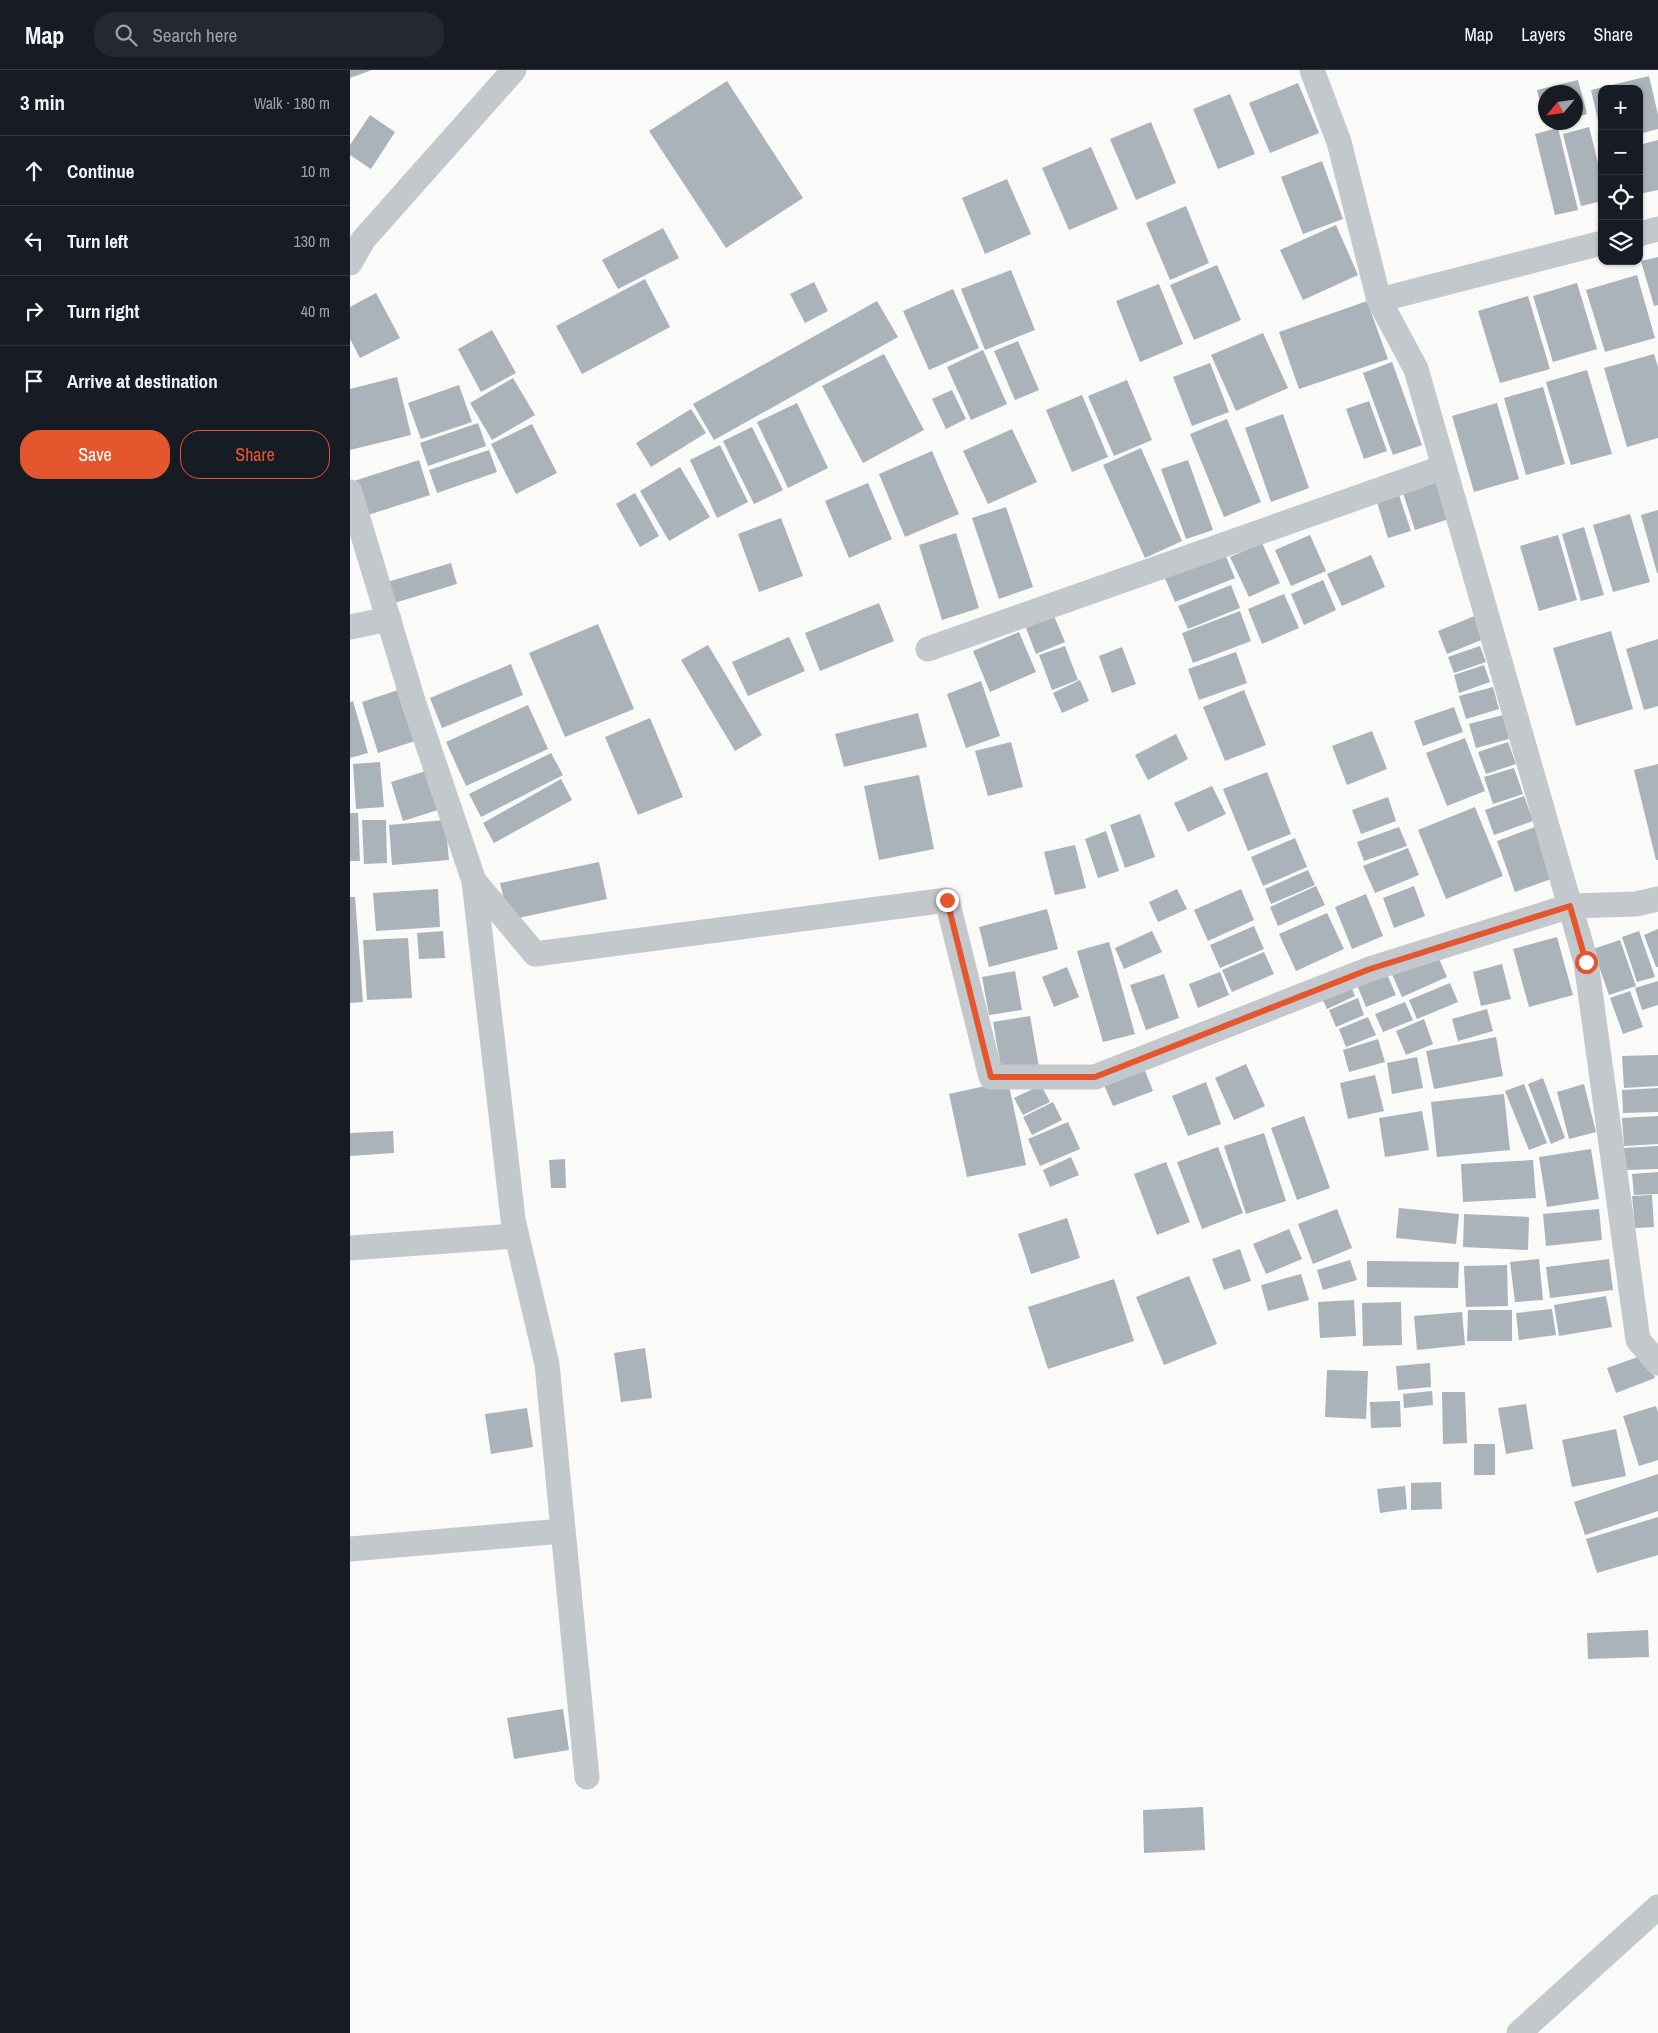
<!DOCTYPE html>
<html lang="en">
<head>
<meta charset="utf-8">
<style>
  :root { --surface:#171b24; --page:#242831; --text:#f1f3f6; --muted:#9ea1a6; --line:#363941; --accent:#e4572e }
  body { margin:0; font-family:"Archivo Narrow",sans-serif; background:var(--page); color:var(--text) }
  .controls { position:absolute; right:15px; top:15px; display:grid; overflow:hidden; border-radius:10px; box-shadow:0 1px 4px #0004 }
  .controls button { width:45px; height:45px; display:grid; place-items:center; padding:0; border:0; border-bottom:1px solid var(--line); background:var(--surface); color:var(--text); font:25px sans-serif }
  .compass { position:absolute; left:1188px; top:15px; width:45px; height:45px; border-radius:50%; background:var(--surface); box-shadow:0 1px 4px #0004; rotate:241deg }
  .stop { position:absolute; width:15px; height:15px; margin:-11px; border:4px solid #e4572e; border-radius:50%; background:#fff }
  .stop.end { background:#e4572e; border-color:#fff; box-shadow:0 1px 5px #0008 }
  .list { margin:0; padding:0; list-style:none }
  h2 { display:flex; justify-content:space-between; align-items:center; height:65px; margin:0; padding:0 20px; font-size:21px }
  h2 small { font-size:16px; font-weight:400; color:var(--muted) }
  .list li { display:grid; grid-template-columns:32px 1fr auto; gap:15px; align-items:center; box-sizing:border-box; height:70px; padding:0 20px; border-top:1px solid var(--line) }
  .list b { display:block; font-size:19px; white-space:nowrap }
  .list em { font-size:16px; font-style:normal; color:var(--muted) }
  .actions { display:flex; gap:10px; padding:15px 20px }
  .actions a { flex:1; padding:11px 0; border:1px solid var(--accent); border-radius:20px; text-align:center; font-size:18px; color:var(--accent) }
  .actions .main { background:var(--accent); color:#fff }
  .icon { flex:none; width:28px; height:28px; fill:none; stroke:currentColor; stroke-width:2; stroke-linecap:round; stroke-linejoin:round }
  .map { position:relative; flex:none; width:1308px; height:1963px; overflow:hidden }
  header { display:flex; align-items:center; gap:30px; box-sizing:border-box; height:70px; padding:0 25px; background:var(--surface); border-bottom:1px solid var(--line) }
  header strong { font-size:24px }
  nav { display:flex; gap:28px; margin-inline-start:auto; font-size:18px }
  .search { width:350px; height:45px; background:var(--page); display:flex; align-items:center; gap:12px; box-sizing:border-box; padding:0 18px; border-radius:20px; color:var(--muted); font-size:19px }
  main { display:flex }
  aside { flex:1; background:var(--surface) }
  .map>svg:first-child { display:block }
</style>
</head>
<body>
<header>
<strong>Map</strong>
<div class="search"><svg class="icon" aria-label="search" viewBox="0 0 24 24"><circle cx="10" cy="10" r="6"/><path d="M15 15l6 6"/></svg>Search here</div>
<nav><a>Map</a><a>Layers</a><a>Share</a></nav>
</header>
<main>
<aside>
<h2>3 min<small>Walk · 180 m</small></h2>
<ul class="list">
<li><svg class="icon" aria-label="ahead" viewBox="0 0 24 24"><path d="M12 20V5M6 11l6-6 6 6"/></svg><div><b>Continue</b></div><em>10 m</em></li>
<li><svg class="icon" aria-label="left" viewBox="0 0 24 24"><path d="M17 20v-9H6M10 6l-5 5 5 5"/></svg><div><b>Turn left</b></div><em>130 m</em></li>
<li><svg class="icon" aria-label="right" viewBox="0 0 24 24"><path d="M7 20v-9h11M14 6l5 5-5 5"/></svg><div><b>Turn right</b></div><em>40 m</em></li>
<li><svg class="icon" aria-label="arrive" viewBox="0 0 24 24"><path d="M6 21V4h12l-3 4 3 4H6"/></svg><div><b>Arrive at destination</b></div></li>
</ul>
<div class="actions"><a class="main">Save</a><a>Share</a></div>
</aside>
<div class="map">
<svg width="1308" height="1963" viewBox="0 0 1308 1963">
  <rect width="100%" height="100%" fill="#fafaf8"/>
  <g fill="#aab3b9">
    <polygon points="0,0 22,0 0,8"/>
    <polygon points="1299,6 1308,45 1308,59 1289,64 1289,19 1252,19 1251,63 1241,20"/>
    <polygon points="1228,10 1237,44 1226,47 1226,22 1196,22 1195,52 1187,20"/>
    <polygon points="377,11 453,128 376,178 299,61"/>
    <polygon points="948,13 969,63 920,83 899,33"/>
    <polygon points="880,24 905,84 868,99 843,39"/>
    <polygon points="20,45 45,62 21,99 0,85 0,75"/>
    <polygon points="801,52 826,113 786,130 760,69"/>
    <polygon points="1239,57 1252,109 1252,131 1231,136 1213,64"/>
    <polygon points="1208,58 1228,140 1205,145 1185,64"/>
    <polygon points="1308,70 1308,120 1289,124 1289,75"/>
    <polygon points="741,77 768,139 719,160 692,98"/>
    <polygon points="972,91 993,149 953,164 931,107"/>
    <polygon points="657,109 681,164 635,184 612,128"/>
    <polygon points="836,136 859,193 820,210 796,153"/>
    <polygon points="986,155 1008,205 953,230 930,180"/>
    <polygon points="313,158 329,188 268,219 252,190"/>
    <polygon points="1308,187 1308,235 1304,236 1291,191"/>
    <polygon points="867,195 891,250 844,270 820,215"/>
    <polygon points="661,200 685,260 635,280 611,219"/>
    <polygon points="1287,205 1305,268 1255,282 1236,220"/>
    <polygon points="295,209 320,257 232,304 206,256"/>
    <polygon points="464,212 478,241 455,253 440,224"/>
    <polygon points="1227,213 1247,279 1203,292 1183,226"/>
    <polygon points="809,214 833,274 790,292 766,231"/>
    <polygon points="603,219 629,278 579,300 553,241"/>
    <polygon points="26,223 50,268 10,288 0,269 0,237"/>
    <polygon points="1178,226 1200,299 1150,313 1128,241"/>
    <polygon points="527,231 548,267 364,370 343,334"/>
    <polygon points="1017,231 1038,289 949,319 929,262"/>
    <polygon points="142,260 166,303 131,322 108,279"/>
    <polygon points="913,263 938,318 886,341 861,285"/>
    <polygon points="668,271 689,320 665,330 644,281"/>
    <polygon points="633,280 657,334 621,350 597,297"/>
    <polygon points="534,284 574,360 513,393 472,316"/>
    <polygon points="1304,284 1308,297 1308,368 1277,377 1254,298"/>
    <polygon points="1042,292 1072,375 1043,385 1013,303"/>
    <polygon points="860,293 879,342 842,356 823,307"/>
    <polygon points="1237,300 1262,384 1221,395 1196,312"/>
    <polygon points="47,307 61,365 0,380 0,319"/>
    <polygon points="163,308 185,345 142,370 120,333"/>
    <polygon points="777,310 802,370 764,386 738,326"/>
    <polygon points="109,315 122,352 71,369 58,333"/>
    <polygon points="1193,317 1215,394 1176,405 1154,328"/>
    <polygon points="602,320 616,349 596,359 582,329"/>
    <polygon points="732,325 758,387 722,402 696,340"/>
    <polygon points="1019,331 1037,381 1014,389 996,339"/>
    <polygon points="447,333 478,398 438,418 407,352"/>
    <polygon points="1147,333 1169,409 1124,422 1102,346"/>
    <polygon points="341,339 356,363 301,397 286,373"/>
    <polygon points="933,344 959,418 921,432 895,358"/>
    <polygon points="877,349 911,432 874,447 840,364"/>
    <polygon points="128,353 136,376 78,396 70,373"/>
    <polygon points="182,354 207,403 166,424 141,374"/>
    <polygon points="402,357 433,420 404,434 373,371"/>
    <polygon points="662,359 687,412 638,434 613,381"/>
    <polygon points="370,375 398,432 367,448 340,390"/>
    <polygon points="791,378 832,471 795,488 753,395"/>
    <polygon points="139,380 147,402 87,423 79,400"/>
    <polygon points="582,381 609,444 555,467 529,404"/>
    <polygon points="69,390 80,425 15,446 4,411"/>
    <polygon points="838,390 863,460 836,469 811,399"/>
    <polygon points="330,397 360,447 319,471 290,421"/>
    <polygon points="1085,409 1099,449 1065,460 1052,420"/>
    <polygon points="518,413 542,469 499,488 475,431"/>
    <polygon points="1048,422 1061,461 1038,468 1026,429"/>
    <polygon points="285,423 309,466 290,477 266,434"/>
    <polygon points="656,437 683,517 649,529 622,448"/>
    <polygon points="1308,440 1308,503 1307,503 1291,445"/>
    <polygon points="1280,444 1300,512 1263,522 1243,455"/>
    <polygon points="431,448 453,506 409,522 388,464"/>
    <polygon points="1234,457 1254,525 1231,531 1212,464"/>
    <polygon points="606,463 629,538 592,550 569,475"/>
    <polygon points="960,465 976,501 941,516 925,480"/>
    <polygon points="1208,465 1227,530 1189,541 1170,476"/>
    <polygon points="912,473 930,513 899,527 880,487"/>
    <polygon points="874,482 885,508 825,532 814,506"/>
    <polygon points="1021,485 1035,517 992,536 977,504"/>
    <polygon points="101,493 107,514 41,534 34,513"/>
    <polygon points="973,510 986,540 954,555 941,524"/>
    <polygon points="881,515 890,538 838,559 828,536"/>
    <polygon points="934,524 949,558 912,574 898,539"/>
    <polygon points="529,533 544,571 470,601 455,563"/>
    <polygon points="890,541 901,571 843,593 832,563"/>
    <polygon points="1127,545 1136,568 1097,584 1088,561"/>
    <polygon points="704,546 715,572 686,584 676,558"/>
    <polygon points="248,554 284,639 215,667 179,583"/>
    <polygon points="1261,561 1283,639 1226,656 1203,578"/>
    <polygon points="669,562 686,602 640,622 623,581"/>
    <polygon points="439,567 455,601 398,626 382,592"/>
    <polygon points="1308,569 1308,636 1294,640 1276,579"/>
    <polygon points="358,575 412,665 385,681 331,590"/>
    <polygon points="715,576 728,610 702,620 689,585"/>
    <polygon points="1130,576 1136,592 1104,603 1098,587"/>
    <polygon points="772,577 786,614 762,623 749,586"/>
    <polygon points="886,582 897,613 849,630 838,599"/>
    <polygon points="161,594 173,625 92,658 80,628"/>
    <polygon points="1134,595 1140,612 1109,623 1104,605"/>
    <polygon points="730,610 739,631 712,643 703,623"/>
    <polygon points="631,611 650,666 616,678 597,624"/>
    <polygon points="1143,617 1149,639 1116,649 1109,626"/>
    <polygon points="51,619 68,670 28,683 12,632"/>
    <polygon points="894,620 916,675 875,691 853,637"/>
    <polygon points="3,631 18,683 0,688 0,632"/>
    <polygon points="178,635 198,679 116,716 96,672"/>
    <polygon points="1104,637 1113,662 1073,676 1064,651"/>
    <polygon points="568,643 577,677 494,697 485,664"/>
    <polygon points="1153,645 1159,669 1126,678 1119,654"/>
    <polygon points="300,648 333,727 288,745 255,667"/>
    <polygon points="1022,661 1037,699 997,715 982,676"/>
    <polygon points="826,664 838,689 798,710 785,685"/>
    <polygon points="1115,668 1135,721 1097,736 1076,683"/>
    <polygon points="661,672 673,717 638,726 625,681"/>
    <polygon points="1158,672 1166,694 1136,704 1128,682"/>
    <polygon points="201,683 213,705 131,747 119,724"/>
    <polygon points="30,692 34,737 6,739 3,694"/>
    <polygon points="1308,694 1308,790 1306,790 1284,700"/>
    <polygon points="1164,698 1173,724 1143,734 1134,707"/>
    <polygon points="79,700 91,739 53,751 41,712"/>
    <polygon points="917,702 941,764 898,781 873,719"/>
    <polygon points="569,705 584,779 529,790 514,716"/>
    <polygon points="211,709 222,730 144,773 133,753"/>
    <polygon points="862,716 876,744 838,762 824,733"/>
    <polygon points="1174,726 1183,751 1144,765 1135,740"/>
    <polygon points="1038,727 1046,751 1011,764 1002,740"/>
    <polygon points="1125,737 1153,806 1096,829 1068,760"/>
    <polygon points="0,743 8,743 10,791 0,791"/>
    <polygon points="790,744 805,787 775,798 760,755"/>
    <polygon points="12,750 36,750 37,793 14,794"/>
    <polygon points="95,750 99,790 42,795 39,755"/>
    <polygon points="1049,757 1057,776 1014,791 1007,772"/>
    <polygon points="1185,757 1204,808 1165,822 1147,771"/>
    <polygon points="756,761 769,801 748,808 735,769"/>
    <polygon points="945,768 957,797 913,816 901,787"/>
    <polygon points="725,775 736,818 705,825 694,782"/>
    <polygon points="1058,778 1069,805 1025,823 1013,796"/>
    <polygon points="249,792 257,829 159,850 150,813"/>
    <polygon points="958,800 965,815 921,834 915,819"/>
    <polygon points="966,816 975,835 928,856 920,837"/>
    <polygon points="1064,816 1075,846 1044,858 1033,828"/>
    <polygon points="88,819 90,857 26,861 23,823"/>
    <polygon points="827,819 837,839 808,852 799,832"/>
    <polygon points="891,819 904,850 858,871 844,840"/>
    <polygon points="1016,824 1033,866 1002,879 985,837"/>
    <polygon points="0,827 5,827 13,932 0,933"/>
    <polygon points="697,839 708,879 639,897 629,857"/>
    <polygon points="977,843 994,879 946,901 929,864"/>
    <polygon points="904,856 914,879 870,898 860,875"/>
    <polygon points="1308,859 1308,897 1306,897 1294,865"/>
    <polygon points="93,861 95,888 69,889 67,863"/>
    <polygon points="802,861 812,882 774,899 765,878"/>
    <polygon points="1289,861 1305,907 1287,912 1272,867"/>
    <polygon points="1207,867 1223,925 1179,937 1163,879"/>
    <polygon points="58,868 62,928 17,930 13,870"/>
    <polygon points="1270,870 1286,916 1259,925 1243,879"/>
    <polygon points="759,872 785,964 753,972 727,881"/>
    <polygon points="914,882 924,904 882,922 872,900"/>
    <polygon points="1086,882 1097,907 1052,927 1041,902"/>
    <polygon points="1152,894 1161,929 1131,936 1123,902"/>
    <polygon points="717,897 729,927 704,937 692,907"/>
    <polygon points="665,901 672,940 639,945 632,907"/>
    <polygon points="870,902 879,925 848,938 839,914"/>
    <polygon points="1036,902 1046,925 1016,937 1007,915"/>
    <polygon points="814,904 829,948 796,960 780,915"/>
    <polygon points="999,911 1005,926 977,939 970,924"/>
    <polygon points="1308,911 1308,935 1292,940 1285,918"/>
    <polygon points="1100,913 1108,932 1067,949 1059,930"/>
    <polygon points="1280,921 1293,957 1273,964 1260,928"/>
    <polygon points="1008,928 1014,945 986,957 979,940"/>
    <polygon points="1055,932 1063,950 1033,962 1025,944"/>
    <polygon points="1137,939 1143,961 1108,971 1102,949"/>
    <polygon points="680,946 689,997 652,1003 643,952"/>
    <polygon points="1018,947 1026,965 996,977 989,959"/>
    <polygon points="1074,949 1083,974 1056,985 1046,961"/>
    <polygon points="1146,967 1153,1006 1084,1019 1076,981"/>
    <polygon points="1028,969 1035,992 999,1002 993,980"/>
    <polygon points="1308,985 1308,1016 1274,1018 1272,986"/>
    <polygon points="1067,987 1073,1018 1042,1024 1037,993"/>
    <polygon points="792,993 803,1021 763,1036 752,1010"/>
    <polygon points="896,994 915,1036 884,1050 865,1008"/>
    <polygon points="1025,1005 1034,1041 998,1049 990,1013"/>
    <polygon points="1193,1008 1215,1068 1201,1074 1178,1014"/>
    <polygon points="658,1011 676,1095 617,1107 599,1024"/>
    <polygon points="856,1012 871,1054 838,1066 822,1026"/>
    <polygon points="1174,1014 1197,1073 1179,1080 1155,1021"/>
    <polygon points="1234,1014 1246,1062 1219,1069 1207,1022"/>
    <polygon points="691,1015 700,1032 673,1045 664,1028"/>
    <polygon points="1308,1018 1308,1042 1273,1043 1272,1020"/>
    <polygon points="1154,1024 1160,1080 1087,1087 1081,1032"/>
    <polygon points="703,1032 712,1050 682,1065 673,1047"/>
    <polygon points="1072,1041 1079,1080 1035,1087 1029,1048"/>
    <polygon points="954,1046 980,1118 947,1130 921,1058"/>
    <polygon points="1308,1046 1308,1074 1274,1076 1272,1048"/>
    <polygon points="718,1052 730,1079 690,1096 678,1069"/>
    <polygon points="43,1061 44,1083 0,1086 0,1063"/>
    <polygon points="914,1063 936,1131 896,1144 874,1076"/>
    <polygon points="1308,1076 1308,1099 1275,1100 1274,1078"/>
    <polygon points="868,1077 893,1143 852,1159 827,1092"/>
    <polygon points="1241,1079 1249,1129 1197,1137 1189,1087"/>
    <polygon points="721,1087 729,1105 700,1117 693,1100"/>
    <polygon points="215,1089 216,1118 201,1118 199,1090"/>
    <polygon points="1183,1090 1186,1128 1113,1132 1111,1094"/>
    <polygon points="816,1092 840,1152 807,1165 784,1104"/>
    <polygon points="1308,1102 1308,1124 1284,1125 1282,1104"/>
    <polygon points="1302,1125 1304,1157 1285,1158 1282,1126"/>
    <polygon points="1049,1138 1109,1144 1106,1174 1046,1168"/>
    <polygon points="987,1139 1002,1178 963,1194 948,1154"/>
    <polygon points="1249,1139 1252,1170 1196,1176 1193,1144"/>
    <polygon points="1114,1144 1179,1147 1178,1180 1113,1177"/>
    <polygon points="717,1148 730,1188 681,1204 668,1164"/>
    <polygon points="939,1159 952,1189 916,1204 903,1174"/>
    <polygon points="890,1179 901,1211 874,1220 862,1189"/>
    <polygon points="1189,1189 1193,1230 1165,1232 1160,1192"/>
    <polygon points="1259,1189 1263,1220 1200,1228 1196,1197"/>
    <polygon points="1000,1190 1007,1210 973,1220 967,1200"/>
    <polygon points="1017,1191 1109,1192 1108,1218 1017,1217"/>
    <polygon points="1157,1195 1158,1236 1116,1237 1114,1196"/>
    <polygon points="951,1204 959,1230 918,1241 911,1215"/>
    <polygon points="839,1206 867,1274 814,1295 786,1227"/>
    <polygon points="764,1209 784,1271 698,1299 678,1237"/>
    <polygon points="1256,1226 1262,1257 1209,1266 1204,1235"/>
    <polygon points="1004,1230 1006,1266 970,1268 968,1232"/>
    <polygon points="1051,1232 1052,1275 1013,1276 1012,1233"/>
    <polygon points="1202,1239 1206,1265 1169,1270 1166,1243"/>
    <polygon points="1118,1240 1162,1240 1162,1271 1117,1271"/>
    <polygon points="1112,1242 1115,1275 1067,1280 1064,1246"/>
    <polygon points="295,1278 302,1328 271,1332 264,1283"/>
    <polygon points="1296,1284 1305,1308 1266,1323 1257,1298"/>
    <polygon points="1080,1293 1081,1317 1048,1320 1046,1296"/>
    <polygon points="977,1300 1018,1301 1016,1349 975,1347"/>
    <polygon points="1082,1321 1083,1335 1054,1338 1053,1324"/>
    <polygon points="1092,1322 1115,1322 1117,1373 1093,1374"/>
    <polygon points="1050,1331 1051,1357 1021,1358 1020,1332"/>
    <polygon points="1176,1334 1183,1379 1156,1384 1148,1338"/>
    <polygon points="1306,1336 1308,1342 1308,1390 1289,1396 1273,1346"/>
    <polygon points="177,1338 183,1377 141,1384 135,1344"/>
    <polygon points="1266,1359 1276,1406 1222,1417 1212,1370"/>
    <rect x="1124" y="1374" width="21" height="31"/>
    <polygon points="1308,1404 1308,1441 1235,1465 1224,1432"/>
    <polygon points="1091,1412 1092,1439 1061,1440 1061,1413"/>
    <polygon points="1055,1416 1057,1439 1030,1443 1027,1419"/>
    <polygon points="1308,1447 1308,1485 1247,1503 1236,1469"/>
    <polygon points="1298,1560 1299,1587 1238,1589 1237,1563"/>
    <polygon points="213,1639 219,1680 164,1689 157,1648"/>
    <polygon points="853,1737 855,1780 794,1783 793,1740"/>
  </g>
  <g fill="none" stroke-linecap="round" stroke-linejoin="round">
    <g stroke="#c3c8cc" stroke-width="25">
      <polyline points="962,0 989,72 1029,230 1066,299 1236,892 1288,1270 1308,1293"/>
      <polyline points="1289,164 1308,159"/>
      <polyline points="0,193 13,170 164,0"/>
      <polyline points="1029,230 1252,173"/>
      <polyline points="0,422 64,634 124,811 165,1166 0,1178"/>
      <polyline points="0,557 39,549"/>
      <polyline points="578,579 1094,397"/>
      <polyline points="124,811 185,884 597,830 641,1007 745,1007 1020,899 1220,836 1286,834 1308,829"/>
      <polyline points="164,1154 197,1294 237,1707"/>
      <polyline points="0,1479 213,1461"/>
      <polyline points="1169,1963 1308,1837"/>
    </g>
  </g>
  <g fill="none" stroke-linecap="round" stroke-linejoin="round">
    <polyline stroke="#e4572e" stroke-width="6" points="597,830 641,1007 745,1007 1020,899 1220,836 1236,892"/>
  </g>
</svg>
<div class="controls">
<button>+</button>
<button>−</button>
<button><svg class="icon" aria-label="locate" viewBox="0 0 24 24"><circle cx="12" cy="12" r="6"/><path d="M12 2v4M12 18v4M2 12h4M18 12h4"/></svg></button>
<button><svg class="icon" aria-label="layers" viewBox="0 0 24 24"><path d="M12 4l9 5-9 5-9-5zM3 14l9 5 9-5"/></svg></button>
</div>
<svg class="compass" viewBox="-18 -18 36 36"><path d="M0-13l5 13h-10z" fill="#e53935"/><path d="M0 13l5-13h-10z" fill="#9ea1a6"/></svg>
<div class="stop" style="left:1236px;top:892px"></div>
<div class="stop end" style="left:597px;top:830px"></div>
</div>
</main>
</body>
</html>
